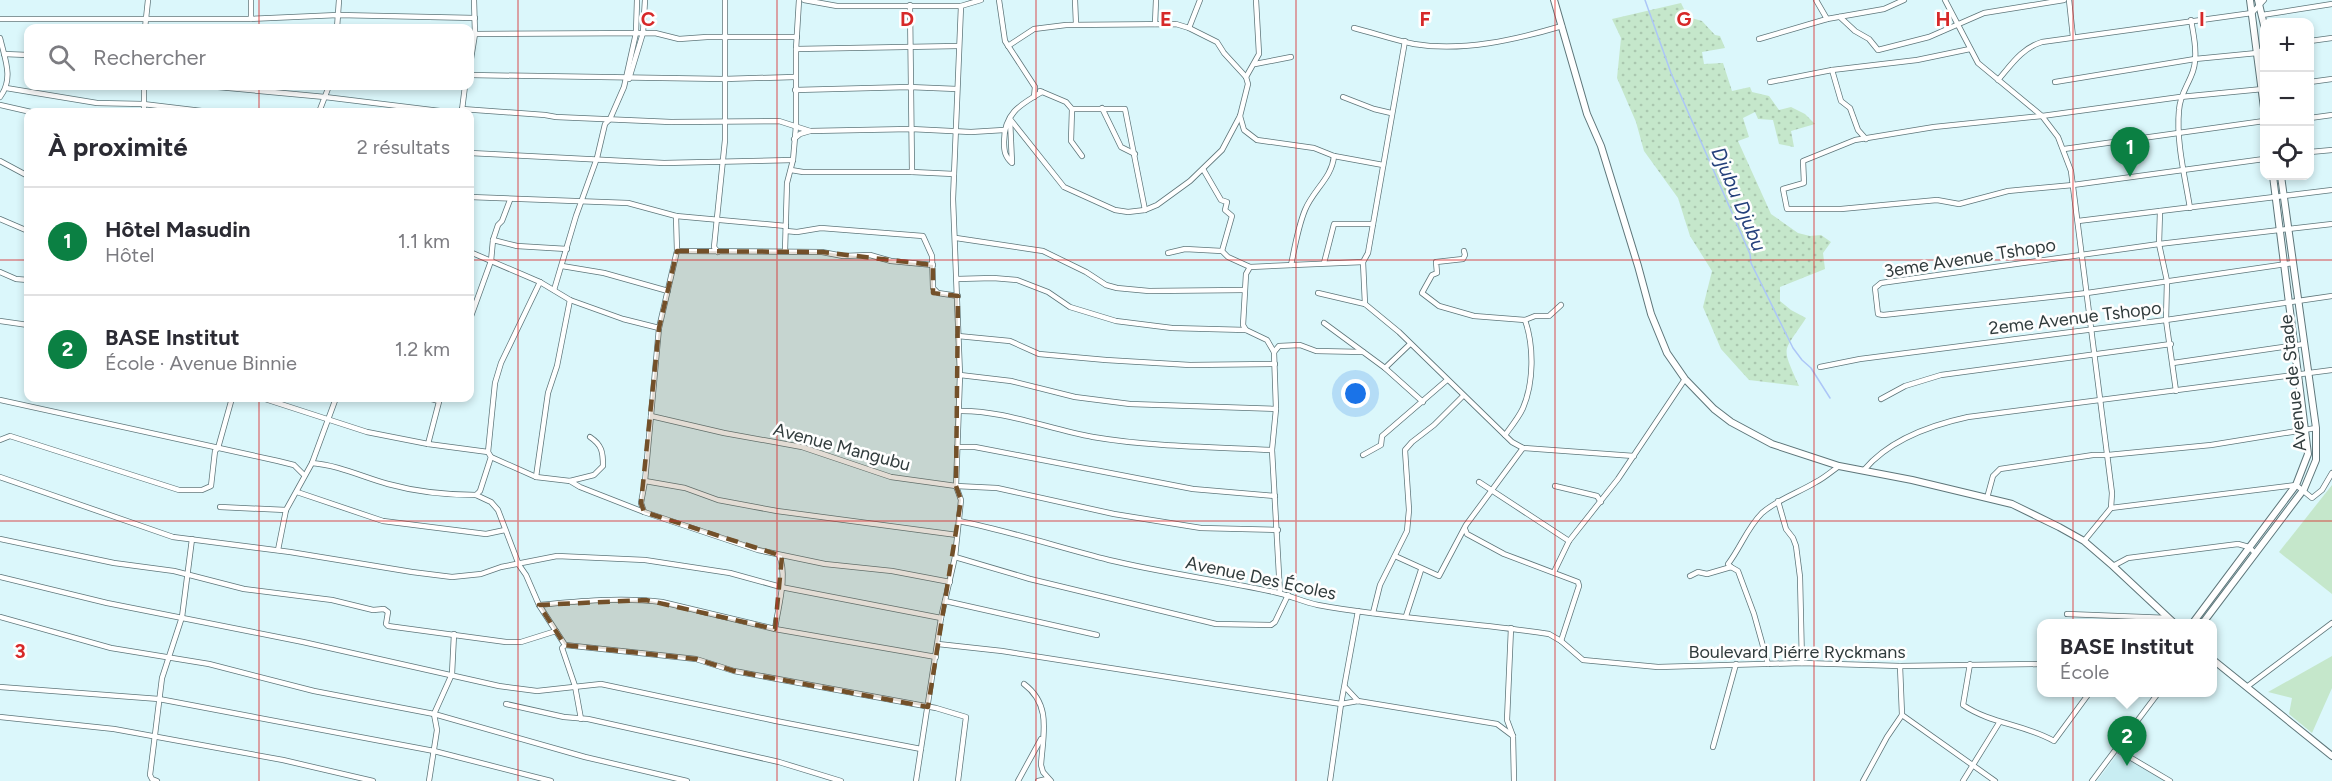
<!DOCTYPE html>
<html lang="fr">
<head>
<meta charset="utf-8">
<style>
  :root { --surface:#fff; --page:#f7f7f7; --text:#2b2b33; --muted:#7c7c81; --line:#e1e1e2; --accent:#0b8043 }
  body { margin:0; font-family:Figtree,sans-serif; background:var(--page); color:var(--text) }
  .controls { position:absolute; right:18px; top:18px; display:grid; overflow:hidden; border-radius:12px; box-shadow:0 3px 9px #0003 }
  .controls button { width:54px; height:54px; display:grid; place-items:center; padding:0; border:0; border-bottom:2px solid var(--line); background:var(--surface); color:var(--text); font:30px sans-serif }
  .you { position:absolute; left:1356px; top:394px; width:21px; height:21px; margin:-15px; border:4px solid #fff; border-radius:50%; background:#1a73e8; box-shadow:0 0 0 9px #1a73e833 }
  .badge { display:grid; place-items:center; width:39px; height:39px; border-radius:50%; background:var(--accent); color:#fff; font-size:20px; font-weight:700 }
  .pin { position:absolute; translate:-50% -50px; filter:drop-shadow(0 2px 3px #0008) }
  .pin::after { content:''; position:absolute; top:32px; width:21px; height:18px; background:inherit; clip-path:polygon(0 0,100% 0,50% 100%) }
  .popup { position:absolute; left:2037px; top:619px; width:180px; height:78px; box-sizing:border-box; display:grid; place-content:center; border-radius:12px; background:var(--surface); filter:drop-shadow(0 2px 4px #0005); font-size:20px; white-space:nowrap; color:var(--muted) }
  .popup b { font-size:22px; color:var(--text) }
  .popup::after { content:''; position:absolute; left:50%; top:100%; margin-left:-12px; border:12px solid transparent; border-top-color:var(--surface) }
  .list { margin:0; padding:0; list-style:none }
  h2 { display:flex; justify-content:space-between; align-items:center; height:78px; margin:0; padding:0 24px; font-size:26px }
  h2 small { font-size:20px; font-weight:400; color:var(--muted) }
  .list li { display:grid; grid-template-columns:39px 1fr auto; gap:18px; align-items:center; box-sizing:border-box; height:108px; padding:0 24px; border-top:2px solid var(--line) }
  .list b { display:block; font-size:22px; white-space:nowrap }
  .list p { margin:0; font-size:20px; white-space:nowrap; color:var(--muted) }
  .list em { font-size:20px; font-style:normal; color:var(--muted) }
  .icon { flex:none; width:33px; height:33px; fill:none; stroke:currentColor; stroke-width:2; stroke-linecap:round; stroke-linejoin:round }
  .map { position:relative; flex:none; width:2332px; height:781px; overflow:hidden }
  .search { position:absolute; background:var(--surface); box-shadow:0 3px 9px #0003; left:24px; top:24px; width:450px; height:66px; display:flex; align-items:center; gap:15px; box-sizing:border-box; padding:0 21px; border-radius:12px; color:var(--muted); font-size:22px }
  .panel { position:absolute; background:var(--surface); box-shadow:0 3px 9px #0003; left:24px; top:108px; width:450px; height:294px; border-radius:12px }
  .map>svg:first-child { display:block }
</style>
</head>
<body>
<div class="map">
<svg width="2332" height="781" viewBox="0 0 2332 781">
  <defs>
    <pattern id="grass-dots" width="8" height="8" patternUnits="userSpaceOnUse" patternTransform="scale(1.5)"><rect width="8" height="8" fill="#c5e7cb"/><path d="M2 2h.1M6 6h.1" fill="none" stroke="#aac7af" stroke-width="1.8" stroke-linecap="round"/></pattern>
  </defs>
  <rect width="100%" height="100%" fill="#dbf7fb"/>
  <polygon fill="#c8edf2" points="2120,751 2173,781 2097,781"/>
  <path fill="url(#grass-dots)" d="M1681,3L1688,17L1702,21L1715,35L1720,36L1725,48L1702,52L1704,64L1723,63L1732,91L1750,87L1752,92L1769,96L1779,110L1791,107L1805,114L1815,124L1791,131L1794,147L1779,144L1773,120L1758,119L1755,112L1743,118L1749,137L1738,141L1771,214L1798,233L1810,236L1821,235L1831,242L1823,253L1825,269L1780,287V301L1791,310L1806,318C1782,355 1781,344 1799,386L1749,380L1721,349L1703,307L1712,271L1690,236L1678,198L1644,151L1636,122L1617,78L1621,38L1612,19Z"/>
  <g fill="#c5e7cb">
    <polygon points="2332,485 2332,594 2279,552"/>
    <polygon points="2332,656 2332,688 2312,733 2289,714 2292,698 2268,692"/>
  </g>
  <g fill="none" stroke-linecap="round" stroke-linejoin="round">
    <polyline stroke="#acc6f7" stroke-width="1.5" points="1645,0 1671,73 1750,254 1751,263 1793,348 1802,360 1811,368 1830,398"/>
    <defs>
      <g id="minor">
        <polyline points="804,0 837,6 961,6"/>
        <polyline points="999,0 1005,41 1035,87 1034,97"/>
        <polyline points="1075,0 1076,24"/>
        <polyline points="1816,0 1827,19"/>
        <polyline points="1945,0 1978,63 2042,116 2058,137 2071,171 2112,493 2111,508 2084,541"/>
        <polyline points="2069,0 2073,37"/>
        <polyline points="910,5 912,172"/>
        <polyline points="2262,15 2332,4"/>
        <polyline points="1840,17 1855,31 1869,39 1878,50 1929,37 1984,13 2064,0"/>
        <polyline points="0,19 251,19 338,15 475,18"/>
        <polyline points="251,19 251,0"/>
        <polyline points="1155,24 1156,0"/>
        <polyline points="145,28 148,0"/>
        <polyline points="337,28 339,0"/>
        <polyline points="1189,28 1200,0"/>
        <path d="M1354,28C1374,33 1394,40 1414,44C1462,52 1515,40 1562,26"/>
        <polyline points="475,34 655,33 679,39 707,37 797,37"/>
        <path d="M0,38C5,59 14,79 0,97"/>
        <polyline points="1759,39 1827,19 1884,9 1904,0"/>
        <polyline points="1405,41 1368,253 1363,262 1365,304 1399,332 1512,442 1523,448 1634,456"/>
        <polyline points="2310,41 2332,38"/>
        <polyline points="1008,46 1034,29 1066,25 1176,24 1189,28 1217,42 1224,53 1246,77 1248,84 1240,116 1222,150 1190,181 1157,205 1145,210 1128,212 1115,210 1064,187 1010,119"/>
        <polyline points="796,49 958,46"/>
        <polyline points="4,54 28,55"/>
        <polyline points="1255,64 1291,57"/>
        <polyline points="470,65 475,34 474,0"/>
        <polyline points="1832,70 1841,101 1850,108 1858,130 1866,139"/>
        <polyline points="470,75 724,79 795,77"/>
        <polyline points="1246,77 1259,54 1256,0"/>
        <polyline points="629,79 643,33 645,0"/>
        <path d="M1998,80C2011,65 2022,48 2042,42L2252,13L2264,0"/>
        <polyline points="1770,82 1832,70 1917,60 1970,49"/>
        <polyline points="2055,82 2195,59 2257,53 2264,49"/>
        <polyline points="2310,82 2332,79"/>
        <polyline points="207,86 325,97 448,112"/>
        <polyline points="6,88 97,103 143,104 210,112"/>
        <polyline points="2263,89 2180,97 2042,116 1934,127 1855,140 1803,161 1804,183 1783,189 1787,209 1841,209 1937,200 1959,204 2008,191 2073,185 2264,159"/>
        <polyline points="795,90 909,87 957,89"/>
        <polyline points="1040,91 1066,102 1072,109"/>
        <polyline points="1343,97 1374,109 1391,113"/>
        <polyline points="0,105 31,112"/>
        <polyline points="1102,108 1121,147 1135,154"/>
        <polyline points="462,109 545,115 556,117 671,122 779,121 810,131"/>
        <polyline points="462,110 465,86"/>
        <polyline points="144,112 144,86"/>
        <polyline points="319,112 329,86"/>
        <polyline points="1240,116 1244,130 1257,140 1314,148 1334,156 1383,165"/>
        <polyline points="2310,118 2332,115"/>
        <path d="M1010,119L1012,163C1005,157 1004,151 1004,142C1004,114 1019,105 1042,92"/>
        <polyline points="794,139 800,134 810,131 911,129 971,132 1004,130"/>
        <polyline points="2064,149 2264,121"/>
        <polyline points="2310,152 2332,150"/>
        <polyline points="470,153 664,163 793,160"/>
        <polyline points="1082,156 1071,141 1072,109 1125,109 1145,210"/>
        <polyline points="0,161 28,176"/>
        <polyline points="1203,169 1221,200 1227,202 1225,210 1232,216 1222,251"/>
        <polyline points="791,170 803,172 912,172 954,174"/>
        <polyline points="470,197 628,203 676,216 677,251 659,328 645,481 641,503 644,512"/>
        <path d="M2190,208C2185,177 2176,142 2179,110C2180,94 2188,86 2193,71C2198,56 2194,36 2191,20"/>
        <polyline points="2160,211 2159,244 2167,281 2166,320 2176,391"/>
        <polyline points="676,216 786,226"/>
        <polyline points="0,219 28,231"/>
        <polyline points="2078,221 2332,190"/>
        <polyline points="786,231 797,232 821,228 923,236 932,256 933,288 938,293 958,296"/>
        <polyline points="956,238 1043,251 1086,272 1106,285 1117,288 1149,291 1244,290"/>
        <polyline points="493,240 517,246 567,249"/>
        <polyline points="677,251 822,252 843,256 870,255 891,261 933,265"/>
        <polyline points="785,251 787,183 793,160 796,126 796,49 799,0"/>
        <polyline points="1464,251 1465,255 1463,259 1436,262 1437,273 1432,275 1422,293 1439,306 1474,316 1525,320"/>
        <polyline points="470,252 540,282 570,300 623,319 659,328"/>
        <polyline points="718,252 714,247 725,140 725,0"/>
        <polyline points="1168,253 1185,249 1222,251 1228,257 1250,267 1363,262"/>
        <polyline points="1324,263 1334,224 1373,224"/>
        <polyline points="2293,263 2087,293 1883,315 1878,314 1875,288 1881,283 2159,244 2332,224"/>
        <path d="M1291,265C1295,246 1298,227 1305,210C1313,190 1332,178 1334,156"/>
        <polyline points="562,266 604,273 668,291"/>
        <polyline points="1250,267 1246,274 1243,325 1246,330 1267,340 1274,352 1276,409 1272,450 1280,593"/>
        <polyline points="0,272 16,279 28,280"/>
        <polyline points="957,279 993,278 1017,280 1048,292 1070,307 1116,321 1172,328 1246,330"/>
        <polyline points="540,282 501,363 495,383 488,452 491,457 480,491 476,495 491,502 498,510 519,565 526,575 539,605 565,645 562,648 575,686 581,719"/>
        <polyline points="554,290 576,216 597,158 605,124 610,119 624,87 636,33 637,0"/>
        <polyline points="1318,293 1365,304"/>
        <polyline points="470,319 491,261 493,240 498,225 502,221 510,200"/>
        <polyline points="0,321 28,325"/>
        <polyline points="1324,323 1385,368 1423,402"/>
        <polyline points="958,336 1010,341 1039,354 1106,360 1190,365 1275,364"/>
        <polyline points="1274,352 1279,346 1300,345 1316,351 1363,352"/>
        <polyline points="2173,363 2304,344"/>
        <polyline points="1820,367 1860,359 2166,320 2332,296"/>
        <polyline points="1385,368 1410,344"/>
        <polyline points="960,375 1011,381 1075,397 1130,404 1276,409"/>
        <polyline points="262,398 367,432 428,444 488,452"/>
        <polyline points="428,398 439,401"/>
        <polyline points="1881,399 1905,386 1941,375 2171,344"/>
        <polyline points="0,400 278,461 294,465 304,475"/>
        <path d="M959,411C1003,410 1049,429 1093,437C1152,447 1212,447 1272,450"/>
        <polyline points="651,416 724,433 802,447 891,477 956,486 997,488 1114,514 1201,528 1278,530"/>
        <path d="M1505,435C1511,427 1519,417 1523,408C1534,382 1534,346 1525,320L1535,316H1549L1561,305"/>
        <polyline points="0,440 10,436 179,490 202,490 211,486 215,451 218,448 232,398"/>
        <polyline points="428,444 440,398"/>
        <polyline points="957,447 975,447 1193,489 1275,496"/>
        <polyline points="1363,455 1381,445 1382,436 1447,380"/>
        <polyline points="491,457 536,477 570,481 580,487 644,512 758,550 825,564 892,571 950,582"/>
        <path d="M312,463C338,465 363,477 388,484C417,492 447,495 476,495"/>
        <path d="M1864,470C1889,440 1931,425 1968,417L2332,370"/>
        <polyline points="0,477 173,537 290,552 412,572 452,577 481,574 501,567 557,556 645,560 730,573 781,587 941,618"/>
        <polyline points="536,477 548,393 557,366 570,300"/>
        <path d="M570,481L594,475L603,466C603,452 602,445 590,437"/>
        <polyline points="645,481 685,488 718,500 777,511 957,535"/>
        <polyline points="1479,482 1569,541"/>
        <polyline points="1555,486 1597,496 1601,502"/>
        <polyline points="297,492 383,521 486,534 505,530"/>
        <polyline points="1987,498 1993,476 2000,469 2093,455 2108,455 2211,445 2316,428"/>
        <polyline points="1778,501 1786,529 1793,538 1796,546 1800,577 1802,663"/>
        <polyline points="220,507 286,510"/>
        <polyline points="2111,508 2296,485 2312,498 2322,490 2332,473"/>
        <path d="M959,521C1009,531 1058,547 1109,560C1163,573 1219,580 1274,592C1289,595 1303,602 1318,605C1394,619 1472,622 1549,634L1561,641L1583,660L1658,667L1802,663L1900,666L2042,664"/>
        <polyline points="1465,529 1467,534 1504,554 1578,582 1579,586 1561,641"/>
        <polyline points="0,539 114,563 174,571 244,589 332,600 373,610 384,609 388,612 386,624 388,626 506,642 521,642 556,631"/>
        <polyline points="278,550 286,510 312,463 336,398"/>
        <polyline points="1395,556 1439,576 1466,525 1523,448"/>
        <polyline points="955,557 1030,579 1216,624 1271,625 1275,622 1288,595"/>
        <polyline points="2113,566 2128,558 2238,544 2249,547 2255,553"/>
        <path d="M1731,567L1728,564C1741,547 1747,528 1762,513C1778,499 1798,493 1816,482C1824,478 1832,471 1839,466"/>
        <polyline points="1554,572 1569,541 1618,479 1685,379"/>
        <polyline points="1690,576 1698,572 1707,574 1731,567 1738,571 1754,614 1768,664"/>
        <polyline points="0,577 107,603 303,642 499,686 537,691 601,684 776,721 921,749"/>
        <polyline points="945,601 1097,635"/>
        <path d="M539,605C579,601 622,597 662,602L775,629L936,657"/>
        <polyline points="1373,613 1380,585 1407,531 1409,510 1405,450 1412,442 1434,425 1463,396"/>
        <polyline points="2067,614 2168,618"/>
        <polyline points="1406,616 1421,570"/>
        <polyline points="0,617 111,648 209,664 314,691 434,714 585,757 687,781"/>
        <polyline points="1511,628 1507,720 1513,736 1514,781"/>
        <path d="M775,629C778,607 788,576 779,555"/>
        <polyline points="938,644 1002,651 1341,704 1358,701 1497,724 1513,736"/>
        <polyline points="565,645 696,659 734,671 936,708 966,717 958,781"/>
        <path d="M1970,664L1963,705C1991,724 2024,724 2054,741L2090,692"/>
        <path d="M1024,684C1052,705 1043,734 1041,765L1043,772L1051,781"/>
        <polyline points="2248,686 2332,623"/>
        <polyline points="0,687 159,699 434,751 551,781"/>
        <polyline points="1345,687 1358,701"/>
        <polyline points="506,704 564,717 588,719 696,743 779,762 841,781"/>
        <polyline points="1902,715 1995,781"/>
        <polyline points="0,717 114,729 283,760 373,781"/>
        <polyline points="1713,747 1736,664"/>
        <polyline points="2116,749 2170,781"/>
        <polyline points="157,781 152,779 150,775 162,678 182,617 192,539"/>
        <polyline points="429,781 437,730 434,714 452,674 454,634"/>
        <polyline points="916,781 941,618 955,557 961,500 956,486 960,375 953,199 961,6 981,0"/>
        <polyline points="1018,781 1041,739"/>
        <polyline points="1038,781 1047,779"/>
        <polyline points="1330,781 1341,704 1358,611"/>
        <polyline points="1863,781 1887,737 1902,715 1900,666"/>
        <polyline points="1963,781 1999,723"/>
        <polyline points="2092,781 2159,692"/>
      </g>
      <g id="tertiary">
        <polyline points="1554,0 1587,114 1601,146 1638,266 1651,314 1667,353 1685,379 1714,409 1731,422 1772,444 1839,466 1912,480 2012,504 2059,527 2084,541 2113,566 2175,624"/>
        <polyline points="2250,0 2264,108"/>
        <polyline points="2258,0 2264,25 2264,41"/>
        <polyline points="2192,624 2296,485 2308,454 2273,176"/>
        <polyline points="2202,624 2304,489 2316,460 2316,428 2281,176"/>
        <polyline points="2212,659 2332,756"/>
      </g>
    </defs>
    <use href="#minor" stroke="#5e767a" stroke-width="6"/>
    <use href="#tertiary" stroke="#5e767a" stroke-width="8"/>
    <use href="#minor" stroke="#fff" stroke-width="4.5"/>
    <use href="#tertiary" stroke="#fff" stroke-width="6"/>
  </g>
  <path fill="#735029" fill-opacity="0.2" stroke="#735029" stroke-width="4.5" stroke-dasharray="12 8" stroke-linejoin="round" d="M677,251L822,252L933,265V293L958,296L956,486L961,500L928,707L734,671L696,659L565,645L539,605L646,600L775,629L782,556L644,512L641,503L659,328Z"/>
  <path fill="none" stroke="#d62828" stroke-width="1.5" stroke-opacity="0.55" d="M259,0V28M518,0V781M777,0V781M1036,0V781M1296,0V781M1555,0V781M1814,0V781M2073,0V781M259,86V112M0,260H28M470,260H2332M259,398V781M0,521H2332"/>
  <g text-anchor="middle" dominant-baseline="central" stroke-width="5" stroke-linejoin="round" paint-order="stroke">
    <g font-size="18" fill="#303b3c" stroke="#fefefe">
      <text transform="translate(1970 258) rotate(-9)">3eme Avenue Tshopo</text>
      <text transform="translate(2075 318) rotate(-7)">2eme Avenue Tshopo</text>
      <text transform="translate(2293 383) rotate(-96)">Avenue de Stade</text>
      <text transform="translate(842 447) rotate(15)">Avenue Mangubu</text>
      <text transform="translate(1261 578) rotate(12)">Avenue Des Écoles</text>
      <text x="1797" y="652">Boulevard Piérre Ryckmans</text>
    </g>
    <g font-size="20" font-style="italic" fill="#24407b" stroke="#fefefe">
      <text transform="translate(1739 199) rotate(67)">Djubu Djubu</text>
    </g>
  </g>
  <g font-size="20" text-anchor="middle" font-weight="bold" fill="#d62828" stroke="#fefefe" stroke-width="5" stroke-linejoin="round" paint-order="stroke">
    <text x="648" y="26">C</text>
    <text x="907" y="26">D</text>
    <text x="1166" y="26">E</text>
    <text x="1425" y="26">F</text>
    <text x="1684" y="26">G</text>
    <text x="1943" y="26">H</text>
    <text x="2202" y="26">I</text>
    <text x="20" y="658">3</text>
  </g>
</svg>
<div class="controls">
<button>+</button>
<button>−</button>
<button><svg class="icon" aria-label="locate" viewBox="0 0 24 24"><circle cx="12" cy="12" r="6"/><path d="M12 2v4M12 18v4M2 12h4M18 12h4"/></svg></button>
</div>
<div class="you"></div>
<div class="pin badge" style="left:2130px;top:177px">1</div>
<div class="pin badge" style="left:2127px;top:766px">2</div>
<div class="popup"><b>BASE Institut</b>École</div>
<div class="search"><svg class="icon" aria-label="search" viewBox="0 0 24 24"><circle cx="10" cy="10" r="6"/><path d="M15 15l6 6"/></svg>Rechercher</div>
<section class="panel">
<h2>À proximité<small>2 résultats</small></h2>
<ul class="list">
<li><span class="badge">1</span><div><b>Hôtel Masudin</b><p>Hôtel</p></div><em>1.1 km</em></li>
<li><span class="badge">2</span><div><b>BASE Institut</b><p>École · Avenue Binnie</p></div><em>1.2 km</em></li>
</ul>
</section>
</div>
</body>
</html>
